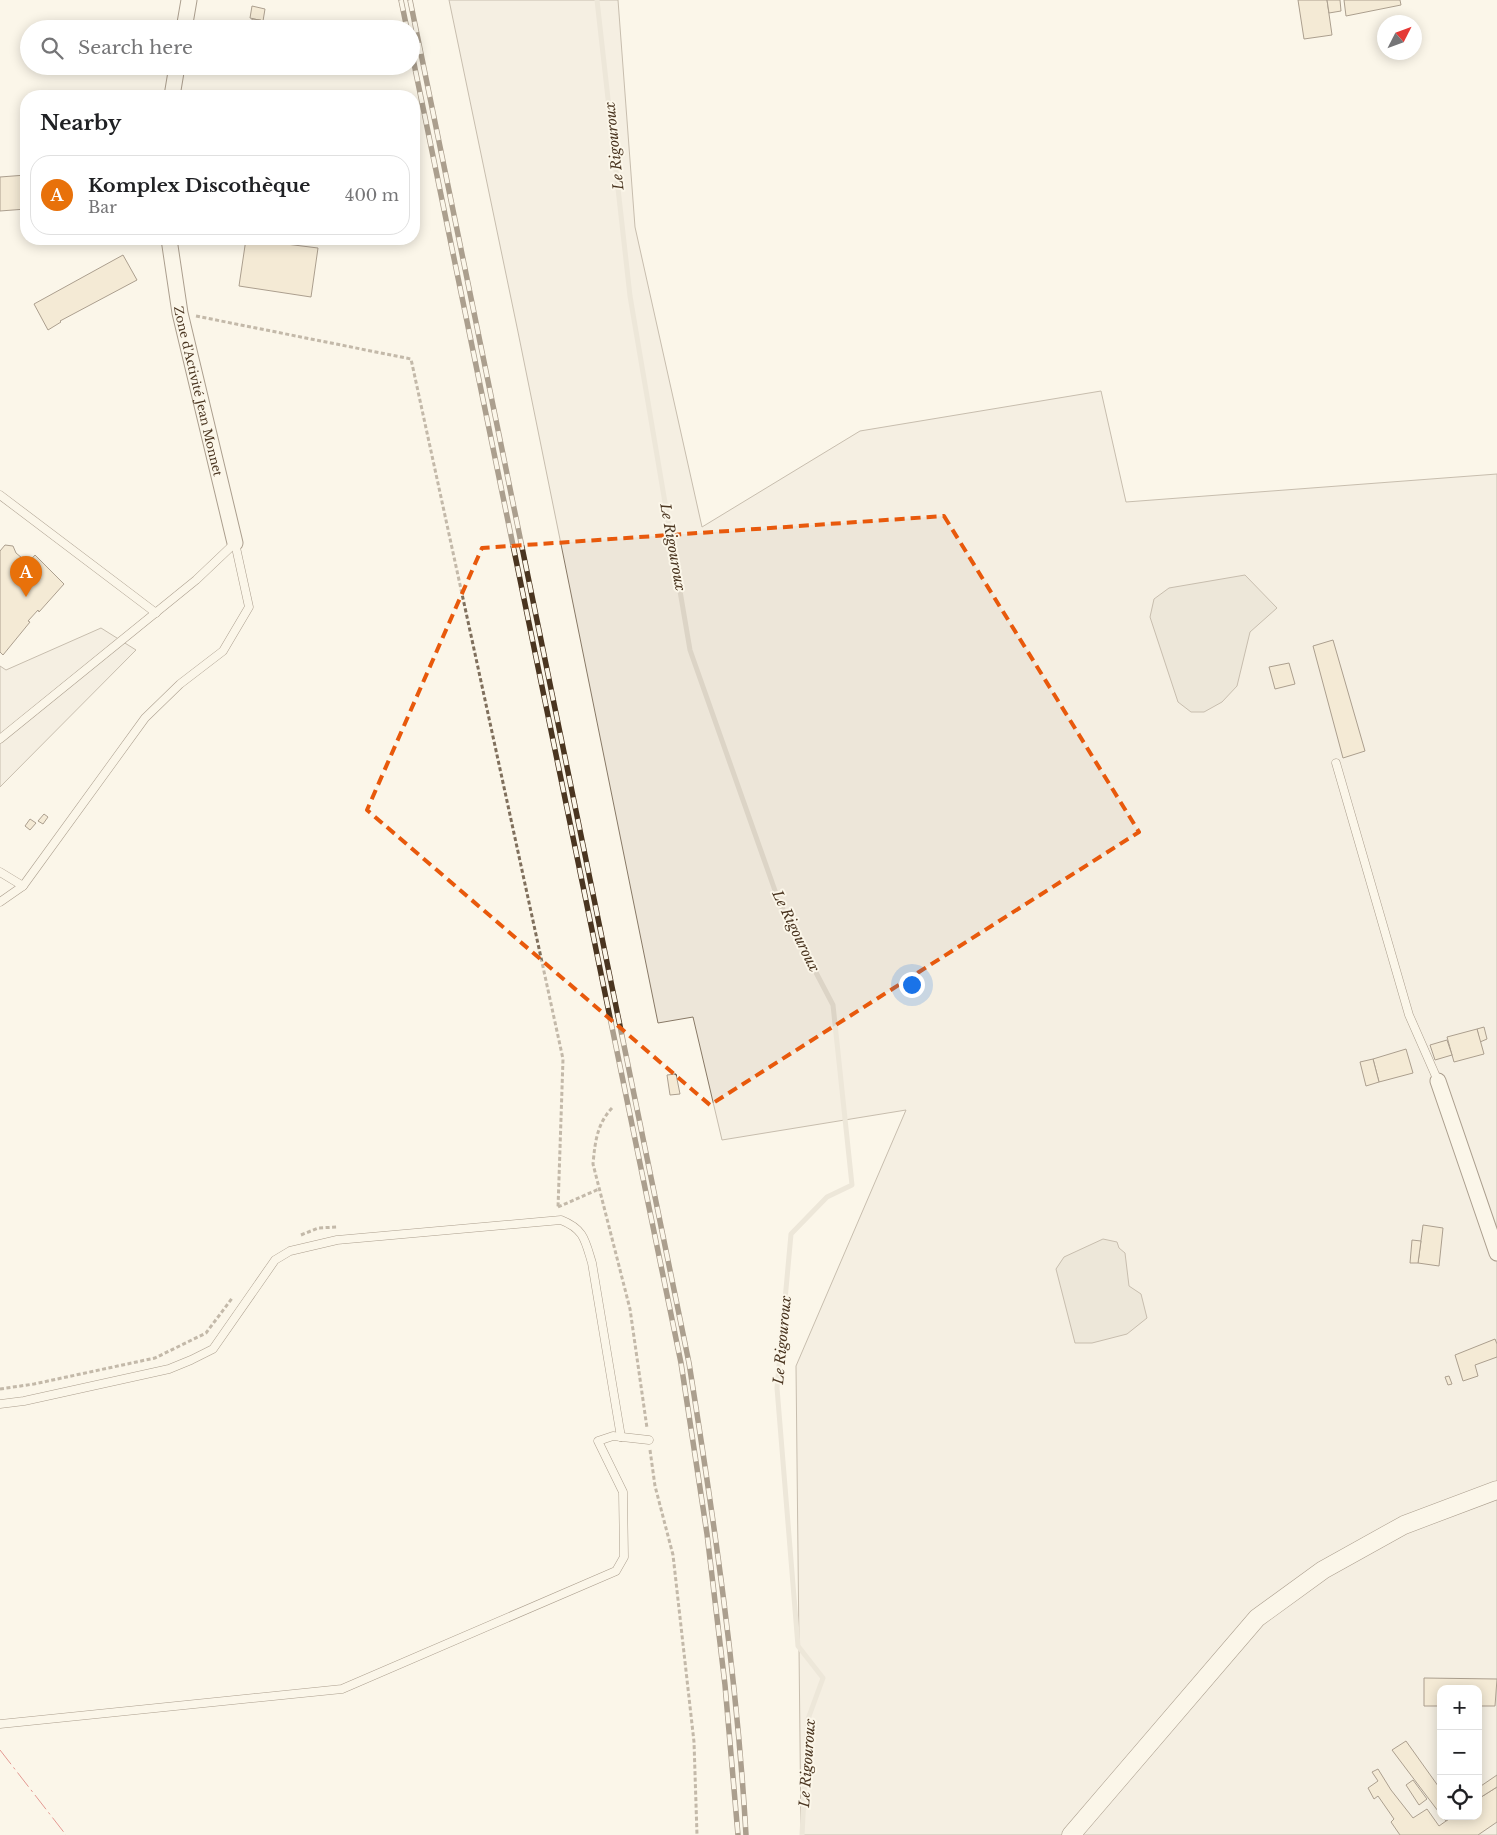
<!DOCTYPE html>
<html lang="en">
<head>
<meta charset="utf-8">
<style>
  :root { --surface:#fff; --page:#f2f2f2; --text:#202124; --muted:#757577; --line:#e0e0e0; --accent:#111827 }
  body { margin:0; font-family:"Libre Baskerville",serif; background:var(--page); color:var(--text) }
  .controls { position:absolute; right:15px; bottom:15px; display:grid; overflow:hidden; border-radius:10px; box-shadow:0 2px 12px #0003 }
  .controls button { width:45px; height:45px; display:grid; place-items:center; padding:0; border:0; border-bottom:1px solid var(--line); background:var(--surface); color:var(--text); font:25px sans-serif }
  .compass { position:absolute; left:1377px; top:15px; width:45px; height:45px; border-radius:50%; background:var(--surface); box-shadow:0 2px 12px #0003; rotate:48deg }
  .you { position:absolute; left:911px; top:984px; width:18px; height:18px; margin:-12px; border:4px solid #fff; border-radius:50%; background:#1a73e8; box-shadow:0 0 0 8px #1a73e833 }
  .badge { display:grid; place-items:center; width:32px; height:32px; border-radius:50%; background:var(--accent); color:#fff; font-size:16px; font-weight:700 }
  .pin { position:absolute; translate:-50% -41px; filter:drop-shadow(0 1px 2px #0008) }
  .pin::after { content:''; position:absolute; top:26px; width:18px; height:15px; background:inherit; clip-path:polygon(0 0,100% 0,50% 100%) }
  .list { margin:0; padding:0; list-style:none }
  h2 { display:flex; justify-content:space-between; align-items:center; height:65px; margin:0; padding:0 20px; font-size:21px }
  h2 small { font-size:16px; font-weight:400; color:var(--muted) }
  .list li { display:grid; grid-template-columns:32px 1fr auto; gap:15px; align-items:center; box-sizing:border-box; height:80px; margin:0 10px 10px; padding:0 10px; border:1px solid var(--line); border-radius:20px }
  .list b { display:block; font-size:19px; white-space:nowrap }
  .list p { margin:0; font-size:16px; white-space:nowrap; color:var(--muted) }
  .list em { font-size:16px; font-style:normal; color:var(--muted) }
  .icon { flex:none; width:28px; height:28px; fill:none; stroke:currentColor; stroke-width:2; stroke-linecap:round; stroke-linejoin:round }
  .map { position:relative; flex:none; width:1497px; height:1835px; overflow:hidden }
  .search { position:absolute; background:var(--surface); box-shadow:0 2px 12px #0003; left:20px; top:20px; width:400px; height:55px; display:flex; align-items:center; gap:12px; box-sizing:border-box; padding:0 18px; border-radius:28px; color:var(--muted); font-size:19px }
  .panel { position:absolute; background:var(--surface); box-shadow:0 2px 12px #0003; left:20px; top:90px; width:400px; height:155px; border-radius:20px }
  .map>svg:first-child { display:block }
</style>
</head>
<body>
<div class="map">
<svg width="1497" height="1835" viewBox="0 0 1497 1835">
  <rect width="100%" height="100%" fill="#fbf6e9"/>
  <path fill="#ede6d9" stroke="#887966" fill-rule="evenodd" d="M449,0H618L635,227L702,527L860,431L1101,391L1126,502L1497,474V1835H801L796,1366L906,1110L722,1140L693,1017L658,1023L518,332ZM1441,1689H1478V1816H1441Z"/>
  <polygon fill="#ede7d9" stroke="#887966" points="101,628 136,650 0,787 0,666 6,670"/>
  <g fill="#dcd4c6" stroke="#887966">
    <polygon points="1245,575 1277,608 1250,632 1237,686 1222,702 1204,712 1191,712 1178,702 1150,617 1154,599 1169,588"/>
    <polygon points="1103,1239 1117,1242 1119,1248 1125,1253 1129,1286 1141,1294 1147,1318 1127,1334 1092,1343 1075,1343 1056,1269 1064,1257"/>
  </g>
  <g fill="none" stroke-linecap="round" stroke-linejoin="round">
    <polyline stroke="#dcd4c6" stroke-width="5" points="597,0 630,296 690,650 779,902 833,1005 852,1185 827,1197 791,1234 777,1388 798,1646 823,1678 808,1719 802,1835"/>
  </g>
  <g fill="#ecdcbc" stroke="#4a3520">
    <polygon points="1298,0 1327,0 1332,35 1304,39"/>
    <polygon points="1327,0 1340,0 1341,11 1329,13"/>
    <polygon points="1344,0 1400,0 1401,5 1346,16"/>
    <polygon points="252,6 265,9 263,21 250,18"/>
    <polygon points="252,19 261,20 261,23 252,21"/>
    <polygon points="26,175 26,209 0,211 0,177"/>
    <polygon points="246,239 318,248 311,297 239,286"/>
    <polygon points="123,255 137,280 60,321 61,322 48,330 34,304"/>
    <polygon points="5,545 13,546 16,553 28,563 35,555 64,584 39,612 38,610 28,621 30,622 3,655 0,652 0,551"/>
    <polygon points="1333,640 1365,751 1343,758 1313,646"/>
    <polygon points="1289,663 1295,684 1275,689 1269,667"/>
    <polygon points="44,814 48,817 43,824 38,821"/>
    <polygon points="30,819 36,823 30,830 25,826"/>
    <polygon points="1484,1027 1487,1039 1480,1042 1477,1029"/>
    <polygon points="1477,1029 1484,1054 1454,1062 1447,1037"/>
    <polygon points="1447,1040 1452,1055 1435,1060 1430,1045"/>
    <polygon points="1406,1049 1413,1073 1379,1082 1373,1059"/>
    <polygon points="1373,1059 1379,1082 1366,1086 1360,1062"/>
    <polygon points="676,1074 680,1094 670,1095 667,1075"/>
    <polygon points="1423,1225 1443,1228 1439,1266 1418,1263"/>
    <polygon points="1412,1240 1421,1241 1418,1263 1410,1263"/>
    <polygon points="1495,1339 1497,1344 1497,1357 1475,1365 1478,1376 1463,1381 1455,1355"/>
    <polygon points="1449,1376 1452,1384 1448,1385 1445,1377"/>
    <polygon points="1424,1678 1497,1679 1495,1706 1478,1706 1478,1689 1441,1689 1441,1706 1424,1706"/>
    <polygon points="1406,1741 1441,1790 1441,1815 1392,1750"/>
    <polygon points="1378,1769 1391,1790 1413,1818 1427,1809 1439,1826 1453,1816 1478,1816 1478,1799 1497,1787 1497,1822 1478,1835 1400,1835 1391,1822 1394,1819 1378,1796 1374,1799 1368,1788 1378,1781 1372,1772"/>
    <polygon points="1497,1775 1497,1787 1478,1799 1478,1788"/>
    <polygon points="1413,1780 1427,1799 1419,1805 1406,1785"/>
    <polygon points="1442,1816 1453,1816 1446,1821"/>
  </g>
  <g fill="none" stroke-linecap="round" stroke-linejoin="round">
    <defs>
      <g id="service">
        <polyline points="0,495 156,613"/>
        <polyline points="0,739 196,580 235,543"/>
        <polyline points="1336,763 1409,1015 1438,1081"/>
        <polyline points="0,872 23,886"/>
        <polyline points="0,902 23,886 145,718 180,684 223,651 249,607 235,543"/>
        <path d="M0,1404L24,1401L169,1369L191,1360L213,1349L275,1260L290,1251L337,1240L561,1220C584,1229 585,1240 592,1263L621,1437"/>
        <polyline points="0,1724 342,1689 616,1571 624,1557 623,1492 598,1441 613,1436 649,1440"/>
      </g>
      <g id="minor">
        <polyline points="184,29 189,0"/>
        <polyline points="172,96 177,66"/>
        <path id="s1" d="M169,239L180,313L235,543"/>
        <polyline points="1438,1081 1497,1253"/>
      </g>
      <polyline id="tertiary" points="1071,1835 1257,1618 1323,1570 1404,1525 1497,1490"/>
    </defs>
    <use href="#service" stroke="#4a3520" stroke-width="9"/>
    <use href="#minor" stroke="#4a3520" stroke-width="17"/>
    <use href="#tertiary" stroke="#4a3520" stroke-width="19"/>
    <g stroke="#7f6f5c" stroke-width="3" stroke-dasharray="4 2.5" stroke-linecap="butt">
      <polyline points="196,316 411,359 563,1059 558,1208"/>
      <path d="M612,1108C597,1124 595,1142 593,1164L630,1309L647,1428"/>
      <polyline points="558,1207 599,1189"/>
      <polyline points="301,1235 318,1228 338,1227"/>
      <polyline points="0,1389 34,1384 155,1358 206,1333 233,1297"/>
      <polyline points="650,1450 655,1486 673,1555 694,1742 697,1835"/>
    </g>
    <use href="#service" stroke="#fbf6e9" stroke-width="8"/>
    <use href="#minor" stroke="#fbf6e9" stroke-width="15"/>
    <use href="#tertiary" stroke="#fbf6e9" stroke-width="18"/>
    <defs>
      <g id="rail">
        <polyline points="401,0 407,29"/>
        <path d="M410,0L689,1363C714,1520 737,1677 746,1835"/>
        <polyline points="411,49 681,1363 707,1534 725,1685 738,1835"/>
      </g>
    </defs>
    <use href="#rail" stroke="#4a3520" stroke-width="5.5"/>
    <use href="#rail" stroke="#fbf6e9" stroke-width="4" stroke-dasharray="11" stroke-linecap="butt"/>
    <polyline stroke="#c62828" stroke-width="1" stroke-dasharray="18 4 2.5 4" stroke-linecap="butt" points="0,1750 66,1835"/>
  </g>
  <path d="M0 0H1497V1835H0ZM944,516L1139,832L710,1105L367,810L482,548Z" fill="#fbf6e9" fill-opacity=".55" fill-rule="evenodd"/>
  <path fill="none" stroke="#e8590c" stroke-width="4" stroke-dasharray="10 6" stroke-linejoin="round" d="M944,516L1139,832L710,1105L367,810L482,548Z"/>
  <g text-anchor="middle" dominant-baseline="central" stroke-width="4" stroke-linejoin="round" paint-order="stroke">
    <g font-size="12" fill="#4a3520" stroke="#fbf6e9">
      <text stroke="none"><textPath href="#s1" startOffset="155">Zone d'Activité Jean Monnet</textPath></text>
    </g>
    <g font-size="14" font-style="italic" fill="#4a3520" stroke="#fbf6e9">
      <text transform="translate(614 146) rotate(-96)">Le Rigouroux</text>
      <text transform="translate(673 547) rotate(80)">Le Rigouroux</text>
      <text transform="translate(796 931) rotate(64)">Le Rigouroux</text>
      <text transform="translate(782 1340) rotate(-85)">Le Rigouroux</text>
      <text transform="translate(807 1763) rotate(-86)">Le Rigouroux</text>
    </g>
  </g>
</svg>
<div class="controls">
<button>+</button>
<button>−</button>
<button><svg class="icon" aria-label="locate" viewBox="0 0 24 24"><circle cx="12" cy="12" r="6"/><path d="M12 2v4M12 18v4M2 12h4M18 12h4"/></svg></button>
</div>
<svg class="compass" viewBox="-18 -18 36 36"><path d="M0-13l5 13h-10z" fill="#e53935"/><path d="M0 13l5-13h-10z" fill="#757577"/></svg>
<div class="you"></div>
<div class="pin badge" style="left:26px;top:597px;background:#e8710a">A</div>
<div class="search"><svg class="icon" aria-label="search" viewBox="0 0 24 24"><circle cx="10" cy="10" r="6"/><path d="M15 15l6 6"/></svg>Search here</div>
<section class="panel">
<h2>Nearby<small></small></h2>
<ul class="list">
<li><span class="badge" style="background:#e8710a">A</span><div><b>Komplex Discothèque</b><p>Bar</p></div><em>400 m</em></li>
</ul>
</section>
</div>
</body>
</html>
